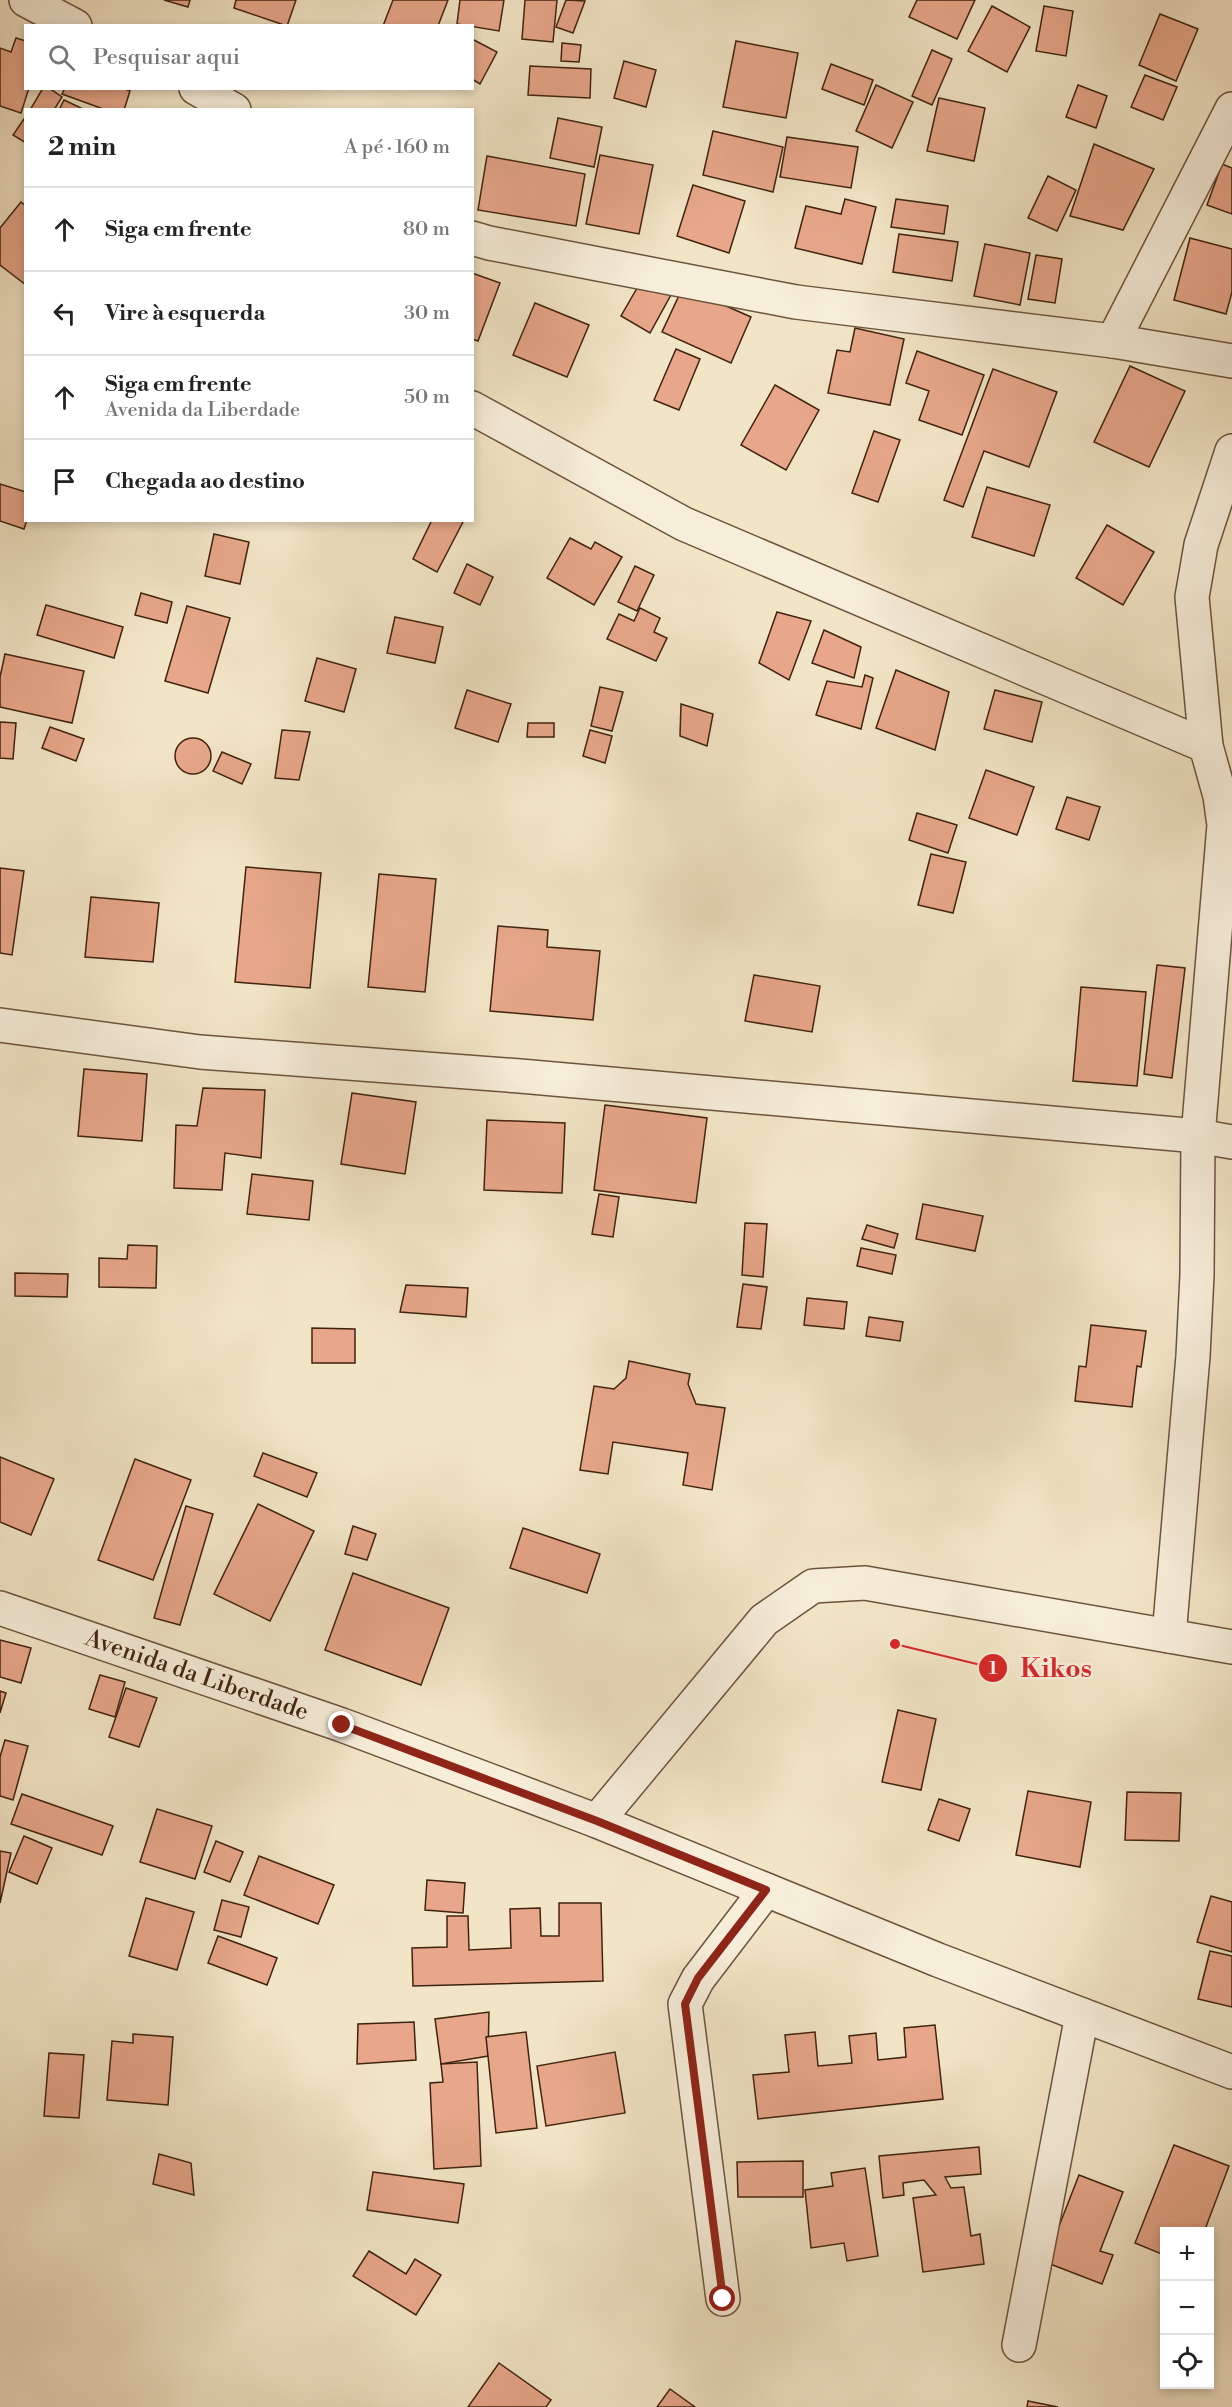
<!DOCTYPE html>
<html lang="pt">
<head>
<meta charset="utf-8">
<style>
  :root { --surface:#fff; --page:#f2f2f2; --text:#222; --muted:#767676; --line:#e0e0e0 }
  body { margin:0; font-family:"Libre Bodoni",serif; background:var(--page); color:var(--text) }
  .controls { position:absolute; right:18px; bottom:18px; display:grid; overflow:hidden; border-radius:0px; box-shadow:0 3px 9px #0003 }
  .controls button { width:54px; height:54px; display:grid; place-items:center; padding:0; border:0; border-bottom:2px solid var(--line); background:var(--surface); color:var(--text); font:30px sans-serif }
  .stop { position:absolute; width:18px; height:18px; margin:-14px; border:4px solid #8f2418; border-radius:50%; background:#fff }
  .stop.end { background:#8f2418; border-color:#fff; box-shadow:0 2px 6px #0008 }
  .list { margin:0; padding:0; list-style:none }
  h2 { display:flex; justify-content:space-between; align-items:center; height:78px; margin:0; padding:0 24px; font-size:26px }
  h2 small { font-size:20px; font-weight:400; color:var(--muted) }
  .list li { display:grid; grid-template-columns:39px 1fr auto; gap:18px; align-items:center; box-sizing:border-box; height:84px; padding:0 24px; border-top:2px solid var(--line) }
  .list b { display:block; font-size:22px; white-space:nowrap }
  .list p { margin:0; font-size:20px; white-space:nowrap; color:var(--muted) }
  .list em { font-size:20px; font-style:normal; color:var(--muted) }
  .icon { flex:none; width:33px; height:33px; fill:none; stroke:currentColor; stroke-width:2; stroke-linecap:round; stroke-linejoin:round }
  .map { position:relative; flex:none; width:1232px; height:2407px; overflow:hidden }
  .search { position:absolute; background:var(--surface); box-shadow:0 3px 9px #0003; left:24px; top:24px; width:450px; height:66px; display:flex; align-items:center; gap:15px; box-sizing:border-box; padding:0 21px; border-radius:0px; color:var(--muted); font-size:22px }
  .panel { position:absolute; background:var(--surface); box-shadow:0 3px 9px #0003; left:24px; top:108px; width:450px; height:414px; border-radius:0px }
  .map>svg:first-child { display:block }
</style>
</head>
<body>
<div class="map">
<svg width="1232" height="2407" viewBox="0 0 1232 2407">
  <rect width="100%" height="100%" fill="#f2e5c6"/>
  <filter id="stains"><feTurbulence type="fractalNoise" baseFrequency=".00333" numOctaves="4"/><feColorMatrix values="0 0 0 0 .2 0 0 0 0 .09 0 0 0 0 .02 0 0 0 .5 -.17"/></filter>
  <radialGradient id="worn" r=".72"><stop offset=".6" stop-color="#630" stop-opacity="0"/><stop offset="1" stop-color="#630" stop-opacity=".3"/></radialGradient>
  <g fill="#e8a78a" stroke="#40230f" stroke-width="1.5">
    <polygon points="164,0 190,0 188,7"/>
    <polygon points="236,0 296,0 287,26 234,8"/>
    <polygon points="393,0 448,0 438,26 383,26"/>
    <polygon points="460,0 504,0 499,31 457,24"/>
    <polygon points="525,0 557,0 553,42 522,39"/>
    <polygon points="566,0 585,1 573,33 556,27"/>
    <polygon points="917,0 975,0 957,39 909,17"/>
    <polygon points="992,6 1030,27 1007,72 968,51"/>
    <polygon points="1044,6 1073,11 1066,56 1036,51"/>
    <polygon points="1160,14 1198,29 1176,81 1139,65"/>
    <polygon points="16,38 26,41 26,88 29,88 21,113 0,106 0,48 11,52"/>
    <polygon points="472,39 497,52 480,84 472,79"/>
    <polygon points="736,41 798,53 786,118 723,107"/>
    <polygon points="562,43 581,45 579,62 561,61"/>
    <polygon points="932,50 952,59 932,105 912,96"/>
    <polygon points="624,61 656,70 646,107 614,98"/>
    <polygon points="831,64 873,80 864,105 822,89"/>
    <polygon points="530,66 591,69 590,98 528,95"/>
    <polygon points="1145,75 1177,87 1163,120 1131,107"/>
    <polygon points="876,85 913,102 892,148 856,131"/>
    <polygon points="1078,85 1107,96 1096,128 1066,117"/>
    <polygon points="43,88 49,88 62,97 54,110 30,110"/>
    <polygon points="65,88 122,88 130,91 124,110 106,110 62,94"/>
    <polygon points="939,98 985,108 974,161 927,151"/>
    <polygon points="64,100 81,108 81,110 59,110"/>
    <polygon points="26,116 26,143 13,135"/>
    <polygon points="558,118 602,127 594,167 550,158"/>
    <polygon points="713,131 783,147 773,192 703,175"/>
    <polygon points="787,137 858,147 851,188 780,177"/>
    <polygon points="1094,144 1154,169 1123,230 1070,216"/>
    <polygon points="600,155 653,165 639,234 586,224"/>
    <polygon points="487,156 585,174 576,226 478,210"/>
    <polygon points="1222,164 1232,168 1232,214 1207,205"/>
    <polygon points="1048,176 1076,190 1057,231 1028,218"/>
    <polygon points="693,185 745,201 729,253 677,236"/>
    <polygon points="845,199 876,207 862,264 795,248 806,206 841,214"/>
    <polygon points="896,199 948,206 944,234 891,227"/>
    <polygon points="21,202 26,206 26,285 0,265 0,228"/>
    <polygon points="899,234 958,242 952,281 893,272"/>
    <polygon points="1190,238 1232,249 1232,292 1226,314 1174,300"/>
    <polygon points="985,244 1030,253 1020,305 974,296"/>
    <polygon points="1036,255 1062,259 1055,303 1028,299"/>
    <polygon points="472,273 500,283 478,341 472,339"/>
    <polygon points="644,276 672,293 650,333 621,316"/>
    <polygon points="683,287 751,317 731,363 662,332"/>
    <polygon points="535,303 589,325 567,377 513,355"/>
    <polygon points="855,328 904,339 890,405 828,393 837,350 850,352"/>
    <polygon points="676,349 700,359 679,410 654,400"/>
    <polygon points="917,351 984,375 962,435 919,420 929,391 906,383"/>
    <polygon points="1130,366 1185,391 1149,467 1094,442"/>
    <polygon points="993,369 1057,392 1029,467 984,451 963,507 944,500"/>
    <polygon points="775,385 819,410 786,470 741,445"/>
    <polygon points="874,431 900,440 878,502 852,493"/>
    <polygon points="0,484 26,492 27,520 24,529 0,521"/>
    <polygon points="987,487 1050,505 1034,556 972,537"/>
    <polygon points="432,520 464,520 437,572 413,559"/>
    <polygon points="1107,525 1154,552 1123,605 1076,578"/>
    <polygon points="214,534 249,542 240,584 205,576"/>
    <polygon points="570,538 591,549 595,542 622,557 594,605 547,578"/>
    <polygon points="467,564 493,577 480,605 454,593"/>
    <polygon points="635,566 654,575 637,611 618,602"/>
    <polygon points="141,593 172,602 167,623 135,615"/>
    <polygon points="46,605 123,627 114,658 37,635"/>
    <polygon points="187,606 230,618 208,693 165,681"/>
    <polygon points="640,608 660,618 654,632 667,638 656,661 607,639 619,614 634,621"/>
    <polygon points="777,612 811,621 789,680 759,663"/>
    <polygon points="395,617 443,627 435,663 387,653"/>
    <polygon points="824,630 861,647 854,678 812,663"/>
    <polygon points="5,654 84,671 72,723 0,707 0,677"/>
    <polygon points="317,658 356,669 344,712 305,701"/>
    <polygon points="896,670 949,692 935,750 876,728"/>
    <polygon points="865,675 873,678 861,729 816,715 827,681 862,687"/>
    <polygon points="600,687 623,692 612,731 591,726"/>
    <polygon points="467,690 511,704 498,742 455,728"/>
    <polygon points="995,690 1042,702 1032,742 984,729"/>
    <polygon points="681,704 713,714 707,746 680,736"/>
    <polygon points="0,722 16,723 13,759 0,758"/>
    <polygon points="528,723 554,723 554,737 527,737"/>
    <polygon points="50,727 84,739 76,761 42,748"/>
    <polygon points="282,730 310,732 299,780 275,778"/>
    <polygon points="590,730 612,736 605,763 583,756"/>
    <circle cx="193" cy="756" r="18"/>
    <polygon points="222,752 251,764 242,784 213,771"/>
    <polygon points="986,770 1034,787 1017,835 969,818"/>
    <polygon points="1067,797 1100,807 1089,840 1056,829"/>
    <polygon points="917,813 957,825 948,853 909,840"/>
    <polygon points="931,854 966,862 953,913 918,905"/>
    <polygon points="246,867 321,873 310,988 235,982"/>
    <polygon points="0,868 24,871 12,955 0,953"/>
    <polygon points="379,874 436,879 425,992 368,987"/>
    <polygon points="91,897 159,903 153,962 85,957"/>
    <polygon points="498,926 548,930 547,947 600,951 593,1020 490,1011"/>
    <polygon points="1157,965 1185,968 1172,1078 1144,1074"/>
    <polygon points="754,975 820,986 812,1032 745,1021"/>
    <polygon points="1081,987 1146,992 1137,1086 1073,1081"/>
    <polygon points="84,1069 147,1074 142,1141 78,1136"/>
    <polygon points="203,1088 265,1090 261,1158 225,1153 222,1190 174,1188 176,1125 197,1126"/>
    <polygon points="352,1093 416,1102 405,1174 341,1164"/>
    <polygon points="605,1105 707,1118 696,1203 594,1190"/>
    <polygon points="487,1120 565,1123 562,1193 484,1190"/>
    <polygon points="252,1174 313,1181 309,1220 247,1214"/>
    <polygon points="599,1194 619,1197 613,1237 592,1234"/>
    <polygon points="923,1204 983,1216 975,1251 916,1239"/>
    <polygon points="745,1223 767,1224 763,1277 742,1275"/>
    <polygon points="867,1225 898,1234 894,1248 862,1239"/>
    <polygon points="128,1245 157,1246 156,1288 99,1287 99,1258 127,1259"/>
    <polygon points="861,1248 896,1255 892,1274 857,1266"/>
    <polygon points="15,1273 68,1274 67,1297 15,1296"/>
    <polygon points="743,1284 767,1287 761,1329 737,1327"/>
    <polygon points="406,1285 468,1288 466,1317 400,1312"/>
    <polygon points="807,1298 847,1302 844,1329 804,1325"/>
    <polygon points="869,1317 903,1322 900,1341 866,1336"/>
    <polygon points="1091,1325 1146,1331 1141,1367 1137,1366 1132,1407 1075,1401 1079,1366 1086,1367"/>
    <polygon points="312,1328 355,1329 355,1363 312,1363"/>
    <polygon points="629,1361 690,1374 688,1384 696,1404 725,1408 712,1490 683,1485 688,1453 613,1442 608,1474 580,1470 594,1386 614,1389 626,1378"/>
    <polygon points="263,1453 317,1473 307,1497 254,1476"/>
    <polygon points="0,1457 54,1479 31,1535 0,1522"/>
    <polygon points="135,1459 191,1480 153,1580 98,1560"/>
    <polygon points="258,1504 314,1531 270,1621 214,1594"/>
    <polygon points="186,1506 213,1514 180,1625 154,1618"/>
    <polygon points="353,1526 376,1534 367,1560 345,1554"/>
    <polygon points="523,1528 600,1554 587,1593 510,1568"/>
    <polygon points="353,1573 449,1608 421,1685 325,1650"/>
    <polygon points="0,1640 31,1648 21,1683 0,1677"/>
    <polygon points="100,1675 125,1682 115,1717 89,1709"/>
    <polygon points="126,1688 157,1698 139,1747 109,1737"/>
    <polygon points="0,1691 6,1693 0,1713"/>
    <polygon points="898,1710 936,1719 921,1790 882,1782"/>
    <polygon points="5,1740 28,1746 13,1800 0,1796 0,1757"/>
    <polygon points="1028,1791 1091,1802 1080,1867 1016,1855"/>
    <polygon points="1127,1792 1181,1793 1179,1841 1125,1840"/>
    <polygon points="22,1794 113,1826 102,1855 11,1824"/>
    <polygon points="939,1799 970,1809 959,1841 928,1830"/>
    <polygon points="157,1809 212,1826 195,1879 140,1862"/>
    <polygon points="24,1836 52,1848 37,1884 9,1872"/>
    <polygon points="216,1841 243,1852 230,1882 204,1872"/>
    <polygon points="0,1851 11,1853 0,1903"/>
    <polygon points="259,1856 334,1885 318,1924 244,1895"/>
    <polygon points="427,1880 465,1883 463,1913 425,1910"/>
    <polygon points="1211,1896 1232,1902 1232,1952 1197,1942"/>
    <polygon points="146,1898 194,1912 177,1970 129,1956"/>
    <polygon points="222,1900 249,1907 241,1937 214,1930"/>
    <polygon points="559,1903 601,1903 603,1981 413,1986 412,1948 447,1947 447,1916 468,1916 469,1950 511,1948 510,1909 540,1908 541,1936 559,1936"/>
    <polygon points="218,1936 277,1958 267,1985 208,1963"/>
    <polygon points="1210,1951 1232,1956 1232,2007 1198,1999"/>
    <polygon points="489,2012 488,2056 441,2064 435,2019"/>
    <polygon points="414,2022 416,2060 357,2064 358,2024"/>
    <polygon points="935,2025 943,2099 758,2119 753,2075 789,2072 785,2035 815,2032 818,2066 852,2063 849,2036 876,2033 878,2060 906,2057 904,2028"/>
    <polygon points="526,2032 537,2128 496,2133 486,2037"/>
    <polygon points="133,2034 173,2037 168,2105 107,2100 112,2041 133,2043"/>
    <polygon points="615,2052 625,2113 546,2126 537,2066"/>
    <polygon points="49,2053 84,2055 79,2118 44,2116"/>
    <polygon points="477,2062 481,2166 434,2169 430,2083 443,2082 441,2064"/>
    <polygon points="1174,2145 1229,2166 1204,2232 1164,2232 1164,2255 1135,2243"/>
    <polygon points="979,2147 981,2174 945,2177 951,2188 964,2187 971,2236 980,2234 984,2264 923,2272 913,2198 936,2195 924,2180 903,2183 904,2195 883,2198 879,2156"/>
    <polygon points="159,2154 191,2163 194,2195 153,2184"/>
    <polygon points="803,2161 803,2197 738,2197 737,2162"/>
    <polygon points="865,2168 878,2256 847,2261 844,2243 811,2248 805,2190 833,2186 831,2173"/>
    <polygon points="373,2172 464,2184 458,2223 367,2210"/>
    <polygon points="1079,2175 1123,2192 1100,2251 1113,2255 1102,2284 1045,2262"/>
    <polygon points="369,2251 406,2274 415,2259 441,2275 416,2315 353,2276"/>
    <polygon points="499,2363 551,2400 546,2407 468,2407"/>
    <polygon points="670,2389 695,2407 657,2407"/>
    <polygon points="1028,2401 1058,2407 1027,2407"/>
  </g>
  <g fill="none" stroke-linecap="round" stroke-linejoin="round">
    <defs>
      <g id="minor">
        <polyline points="26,0 75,26"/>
        <polyline points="196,88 234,110"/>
        <polyline points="472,238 489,243 796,302 1113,341 1232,361"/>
        <polyline points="1113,341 1232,109"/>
        <polyline points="472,408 684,524 1206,746"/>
        <polyline points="0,1025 200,1052 520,1076 1198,1136 1232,1142"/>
        <path id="s1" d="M0,1608L342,1725L597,1821L938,1960L1232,2072"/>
        <polyline points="1169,1636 1193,1356 1197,1275 1198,1136 1224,825 1220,796 1206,746 1192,597 1201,545 1232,451"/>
        <polyline points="597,1821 764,1620 813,1586 865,1583 1232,1647"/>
        <polyline points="723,2299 685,2004 698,1979 766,1890"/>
        <polyline points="1019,2345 1082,2015"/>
      </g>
    </defs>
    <use href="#minor" stroke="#6c543d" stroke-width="36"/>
    <use href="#minor" stroke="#f7eeda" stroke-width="33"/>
  </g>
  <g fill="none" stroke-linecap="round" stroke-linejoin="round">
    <polyline stroke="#8f2418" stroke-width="8" points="342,1725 597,1821 766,1890 698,1978 685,2004 723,2299"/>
  </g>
  <g text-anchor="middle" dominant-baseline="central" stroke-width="4.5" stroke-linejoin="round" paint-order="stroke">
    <g font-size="24" fill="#40230f" stroke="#f7eeda">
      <text stroke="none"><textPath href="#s1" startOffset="208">Avenida da Liberdade</textPath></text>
    </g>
  </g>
  <path fill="none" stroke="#d62828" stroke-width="2" d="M895 1644L993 1668"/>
  <g fill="#d62828" stroke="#f7eeda" stroke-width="2">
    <circle cx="895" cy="1644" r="6"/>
    <circle cx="993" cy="1668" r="15"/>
  </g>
  <g font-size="18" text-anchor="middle" font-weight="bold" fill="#fff">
    <text x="993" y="1674">1</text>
  </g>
  <g font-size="26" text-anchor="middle" font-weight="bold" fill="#d62828" stroke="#f7eeda" stroke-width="4.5" stroke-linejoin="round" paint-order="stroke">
    <text x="1056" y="1677">Kikos</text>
  </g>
  <rect width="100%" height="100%" filter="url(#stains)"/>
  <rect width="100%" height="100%" fill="url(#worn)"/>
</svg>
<div class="controls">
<button>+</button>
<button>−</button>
<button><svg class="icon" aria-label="locate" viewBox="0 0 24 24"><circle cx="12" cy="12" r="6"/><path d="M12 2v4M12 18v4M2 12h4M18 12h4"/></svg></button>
</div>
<div class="stop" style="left:723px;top:2299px"></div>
<div class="stop end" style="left:342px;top:1725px"></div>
<div class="search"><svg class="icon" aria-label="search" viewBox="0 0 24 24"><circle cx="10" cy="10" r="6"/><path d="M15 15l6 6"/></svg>Pesquisar aqui</div>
<section class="panel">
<h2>2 min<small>A pé · 160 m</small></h2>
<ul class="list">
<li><svg class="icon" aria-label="ahead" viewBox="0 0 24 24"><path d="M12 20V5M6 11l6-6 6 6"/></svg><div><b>Siga em frente</b></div><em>80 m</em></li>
<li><svg class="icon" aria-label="left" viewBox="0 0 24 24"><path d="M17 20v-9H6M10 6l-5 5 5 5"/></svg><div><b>Vire à esquerda</b></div><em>30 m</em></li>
<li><svg class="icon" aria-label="ahead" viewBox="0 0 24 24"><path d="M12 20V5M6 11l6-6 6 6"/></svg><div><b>Siga em frente</b><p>Avenida da Liberdade</p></div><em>50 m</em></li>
<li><svg class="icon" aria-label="arrive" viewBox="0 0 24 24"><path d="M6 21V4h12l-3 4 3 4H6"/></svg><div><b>Chegada ao destino</b></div></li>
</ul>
</section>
</div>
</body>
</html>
